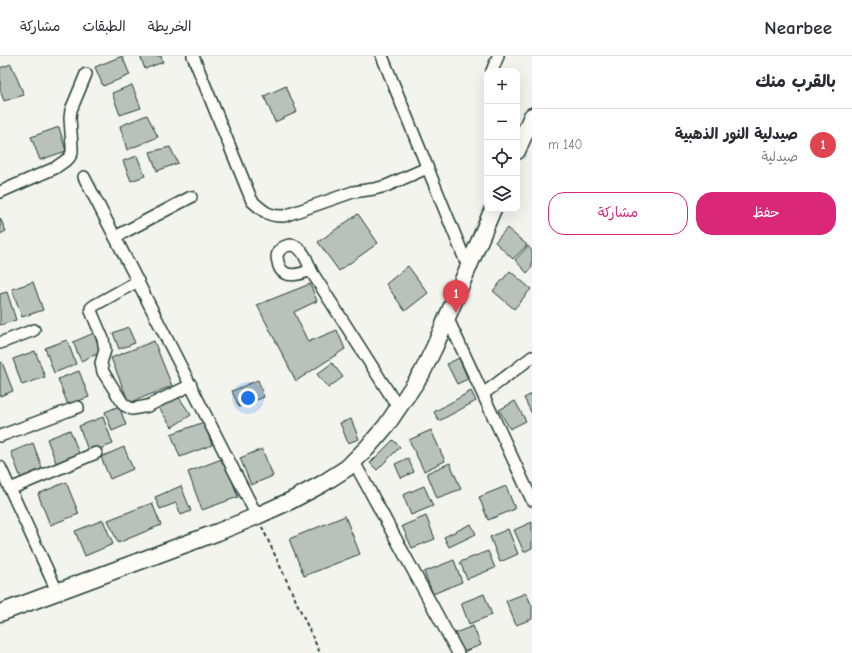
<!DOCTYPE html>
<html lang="ar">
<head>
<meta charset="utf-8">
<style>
  :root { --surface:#fff; --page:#f2f2f3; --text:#2b2b33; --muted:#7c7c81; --line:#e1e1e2; --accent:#db2777 }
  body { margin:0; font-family:"Comic Neue","Playpen Sans Arabic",sans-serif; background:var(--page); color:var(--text); direction:rtl }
  .controls { position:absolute; right:12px; top:12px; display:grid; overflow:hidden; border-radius:8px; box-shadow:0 4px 16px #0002 }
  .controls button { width:36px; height:36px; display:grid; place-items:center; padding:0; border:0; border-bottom:1px solid var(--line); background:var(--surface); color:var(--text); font:20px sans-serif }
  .you { position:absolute; left:248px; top:342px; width:14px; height:14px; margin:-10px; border:3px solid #fff; border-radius:50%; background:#1a73e8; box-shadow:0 0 0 6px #1a73e833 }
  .badge { display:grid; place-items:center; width:26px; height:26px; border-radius:50%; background:var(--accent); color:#fff; font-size:13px; font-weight:700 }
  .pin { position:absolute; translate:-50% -33px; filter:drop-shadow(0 1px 2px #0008) }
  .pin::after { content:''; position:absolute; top:21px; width:14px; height:12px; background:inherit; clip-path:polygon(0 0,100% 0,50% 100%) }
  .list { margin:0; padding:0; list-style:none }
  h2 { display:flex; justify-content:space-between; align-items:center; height:52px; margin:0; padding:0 16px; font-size:17px }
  h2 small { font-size:13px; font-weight:400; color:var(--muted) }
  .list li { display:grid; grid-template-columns:26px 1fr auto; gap:12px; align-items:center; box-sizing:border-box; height:72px; padding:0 16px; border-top:1px solid var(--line) }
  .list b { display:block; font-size:15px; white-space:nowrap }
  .list p { margin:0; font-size:13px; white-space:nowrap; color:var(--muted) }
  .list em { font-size:13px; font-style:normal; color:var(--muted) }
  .actions { display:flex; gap:8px; padding:12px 16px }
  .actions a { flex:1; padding:9px 0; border:1px solid var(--accent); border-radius:16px; text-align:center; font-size:14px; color:var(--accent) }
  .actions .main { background:var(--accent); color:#fff }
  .icon { flex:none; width:22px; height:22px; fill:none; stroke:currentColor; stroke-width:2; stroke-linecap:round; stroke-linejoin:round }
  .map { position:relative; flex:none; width:532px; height:597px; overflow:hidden; direction:ltr }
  header { display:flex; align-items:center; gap:24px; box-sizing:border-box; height:56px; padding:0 20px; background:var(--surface); border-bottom:1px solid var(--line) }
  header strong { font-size:19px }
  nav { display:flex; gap:22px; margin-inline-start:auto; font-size:14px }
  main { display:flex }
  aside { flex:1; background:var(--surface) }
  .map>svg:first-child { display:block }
</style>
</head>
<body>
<header>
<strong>Nearbee</strong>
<nav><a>الخريطة</a><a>الطبقات</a><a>مشاركة</a></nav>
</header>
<main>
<aside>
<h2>بالقرب منك<small></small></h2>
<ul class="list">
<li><span class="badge" style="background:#e0444e">1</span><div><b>صيدلية النور الذهبية</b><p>صيدلية</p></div><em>140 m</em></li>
</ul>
<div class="actions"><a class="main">حفظ</a><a>مشاركة</a></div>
</aside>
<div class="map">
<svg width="532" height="597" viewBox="0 0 532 597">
  <rect width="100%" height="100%" fill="#f4f4ef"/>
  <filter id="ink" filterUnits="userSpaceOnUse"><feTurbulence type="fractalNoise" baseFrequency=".025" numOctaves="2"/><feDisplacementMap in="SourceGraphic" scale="8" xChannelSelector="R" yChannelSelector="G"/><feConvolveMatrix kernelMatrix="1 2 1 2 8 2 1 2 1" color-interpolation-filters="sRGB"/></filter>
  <g filter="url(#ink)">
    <g fill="#b9c1bb" stroke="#1f3d34">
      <polygon points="122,0 130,19 103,30 95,11"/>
      <polygon points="140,0 161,0 163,6 145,13"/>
      <polygon points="11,8 24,39 4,45 0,34 0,12"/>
      <polygon points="132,29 141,52 120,59 112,37"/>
      <polygon points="286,30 297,56 275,66 264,40"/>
      <polygon points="147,59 158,81 127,94 120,70"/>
      <polygon points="59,71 66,95 40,104 31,81"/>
      <polygon points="170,91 178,107 157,115 150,96"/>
      <polygon points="137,100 145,120 131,125 123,105"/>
      <polygon points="358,158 378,187 339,215 318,186"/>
      <polygon points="0,162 6,175 0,178"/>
      <polygon points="507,172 527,189 513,203 495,186"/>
      <polygon points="528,190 532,195 532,211 527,217 515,204"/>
      <polygon points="408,210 428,237 405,255 386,228"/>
      <polygon points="510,215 531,233 514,253 493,235"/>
      <polygon points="33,226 43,254 22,261 12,233"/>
      <polygon points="310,228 317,245 294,256 308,286 337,274 345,293 296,325 257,249"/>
      <polygon points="7,236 16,264 0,269 0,238"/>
      <polygon points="128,271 135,287 119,293 113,277"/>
      <polygon points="94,277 102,296 81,305 73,286"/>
      <polygon points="67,284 76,308 54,317 45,292"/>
      <polygon points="154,285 172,330 129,347 111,302"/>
      <polygon points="35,295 45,321 22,329 13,303"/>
      <polygon points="459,302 468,323 457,328 447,308"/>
      <polygon points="2,306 13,335 0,340 0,307"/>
      <polygon points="332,307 343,321 328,332 317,318"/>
      <polygon points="79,315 89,341 68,349 58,323"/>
      <polygon points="258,324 264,341 239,351 232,335"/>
      <polygon points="471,335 476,345 439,365 434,356"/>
      <polygon points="532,338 532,358 524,342"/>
      <polygon points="178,340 191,359 172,371 159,352"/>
      <polygon points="515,345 526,365 510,373 499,354"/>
      <polygon points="119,350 126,369 112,375 105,356"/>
      <polygon points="103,361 113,388 89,397 79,370"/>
      <polygon points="351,363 359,383 348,387 340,367"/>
      <polygon points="204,366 212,389 180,401 171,378"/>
      <polygon points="70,374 80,400 57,409 47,383"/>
      <polygon points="431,374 445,405 424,415 409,384"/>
      <polygon points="393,384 400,391 377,414 370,407"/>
      <polygon points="33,387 44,417 22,425 11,396"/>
      <polygon points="124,391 133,413 110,423 101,401"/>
      <polygon points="262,393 273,420 251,429 240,402"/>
      <polygon points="224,402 238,441 202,454 188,416"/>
      <polygon points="408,402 414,416 401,422 395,408"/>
      <polygon points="450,407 461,433 437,442 427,417"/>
      <polygon points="66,426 79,458 50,469 38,438"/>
      <polygon points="181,430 191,455 181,459 176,447 160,453 155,441"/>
      <polygon points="424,430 433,450 411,459 403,439"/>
      <polygon points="506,430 515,453 488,464 479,441"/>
      <polygon points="152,447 161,469 118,487 108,464"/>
      <polygon points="345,460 360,498 304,520 289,483"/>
      <polygon points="426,460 435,483 412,492 402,470"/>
      <polygon points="103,464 113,488 85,500 75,475"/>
      <polygon points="532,466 532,492 524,496 514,474"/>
      <polygon points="471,468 476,478 449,491 444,481"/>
      <polygon points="508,473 518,498 500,506 490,481"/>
      <polygon points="488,495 495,512 467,523 460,506"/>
      <polygon points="454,504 462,526 433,538 424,516"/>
      <polygon points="526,537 532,550 532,563 516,569 506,545"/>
      <polygon points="484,538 492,559 469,568 461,547"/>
      <polygon points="473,570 481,589 463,596 455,577"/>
    </g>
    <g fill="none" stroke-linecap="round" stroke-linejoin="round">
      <defs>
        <g id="street">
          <path d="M193,0L252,145C263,155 269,161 284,160L353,136L374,133L386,130L427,112"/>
          <polyline points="382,0 468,211"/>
          <polyline points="492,15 498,0"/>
          <polyline points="84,121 115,181 257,460"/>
          <polyline points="0,136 55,112 69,102 72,97 72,91 70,62 71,54 86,18"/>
          <polyline points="115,181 191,141"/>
          <path d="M311,214C299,219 281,224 278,206C277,203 277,199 278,197C281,190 291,187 297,191C306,197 308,209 313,218L398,351"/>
          <polyline points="138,225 95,249 91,252 91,255 103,283 105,294 101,307 103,316 124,349 132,353 148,350 191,329"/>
          <polyline points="447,261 532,444"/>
          <polyline points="0,287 34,274"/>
          <polyline points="483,338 532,301"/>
          <polyline points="0,380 78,351"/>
          <polyline points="354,406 458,597"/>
          <polyline points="0,411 57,535"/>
          <polyline points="10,433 96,397"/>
        </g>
        <g id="secondary">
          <polyline points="517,95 532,60"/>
          <polyline points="0,557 218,476 257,460 290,445 322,428 347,412 367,392 386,370 422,317 435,290 493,153"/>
        </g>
      </defs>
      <use href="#street" stroke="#1f3d34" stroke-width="14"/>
      <use href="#secondary" stroke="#1f3d34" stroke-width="19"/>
      <polyline stroke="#1f3d34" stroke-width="2" stroke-dasharray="4 3" stroke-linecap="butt" points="262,471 320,597"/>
      <use href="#street" stroke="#fdfcf7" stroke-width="11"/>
      <use href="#secondary" stroke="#fdfcf7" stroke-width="16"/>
    </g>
  </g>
</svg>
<div class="controls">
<button>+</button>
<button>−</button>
<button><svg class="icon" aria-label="locate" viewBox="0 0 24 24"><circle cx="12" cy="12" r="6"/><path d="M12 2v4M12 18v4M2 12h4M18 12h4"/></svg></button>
<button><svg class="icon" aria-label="layers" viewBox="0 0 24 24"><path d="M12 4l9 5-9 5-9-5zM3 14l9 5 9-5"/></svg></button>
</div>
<div class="you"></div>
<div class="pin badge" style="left:456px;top:257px;background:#e0444e">1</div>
</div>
</main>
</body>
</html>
